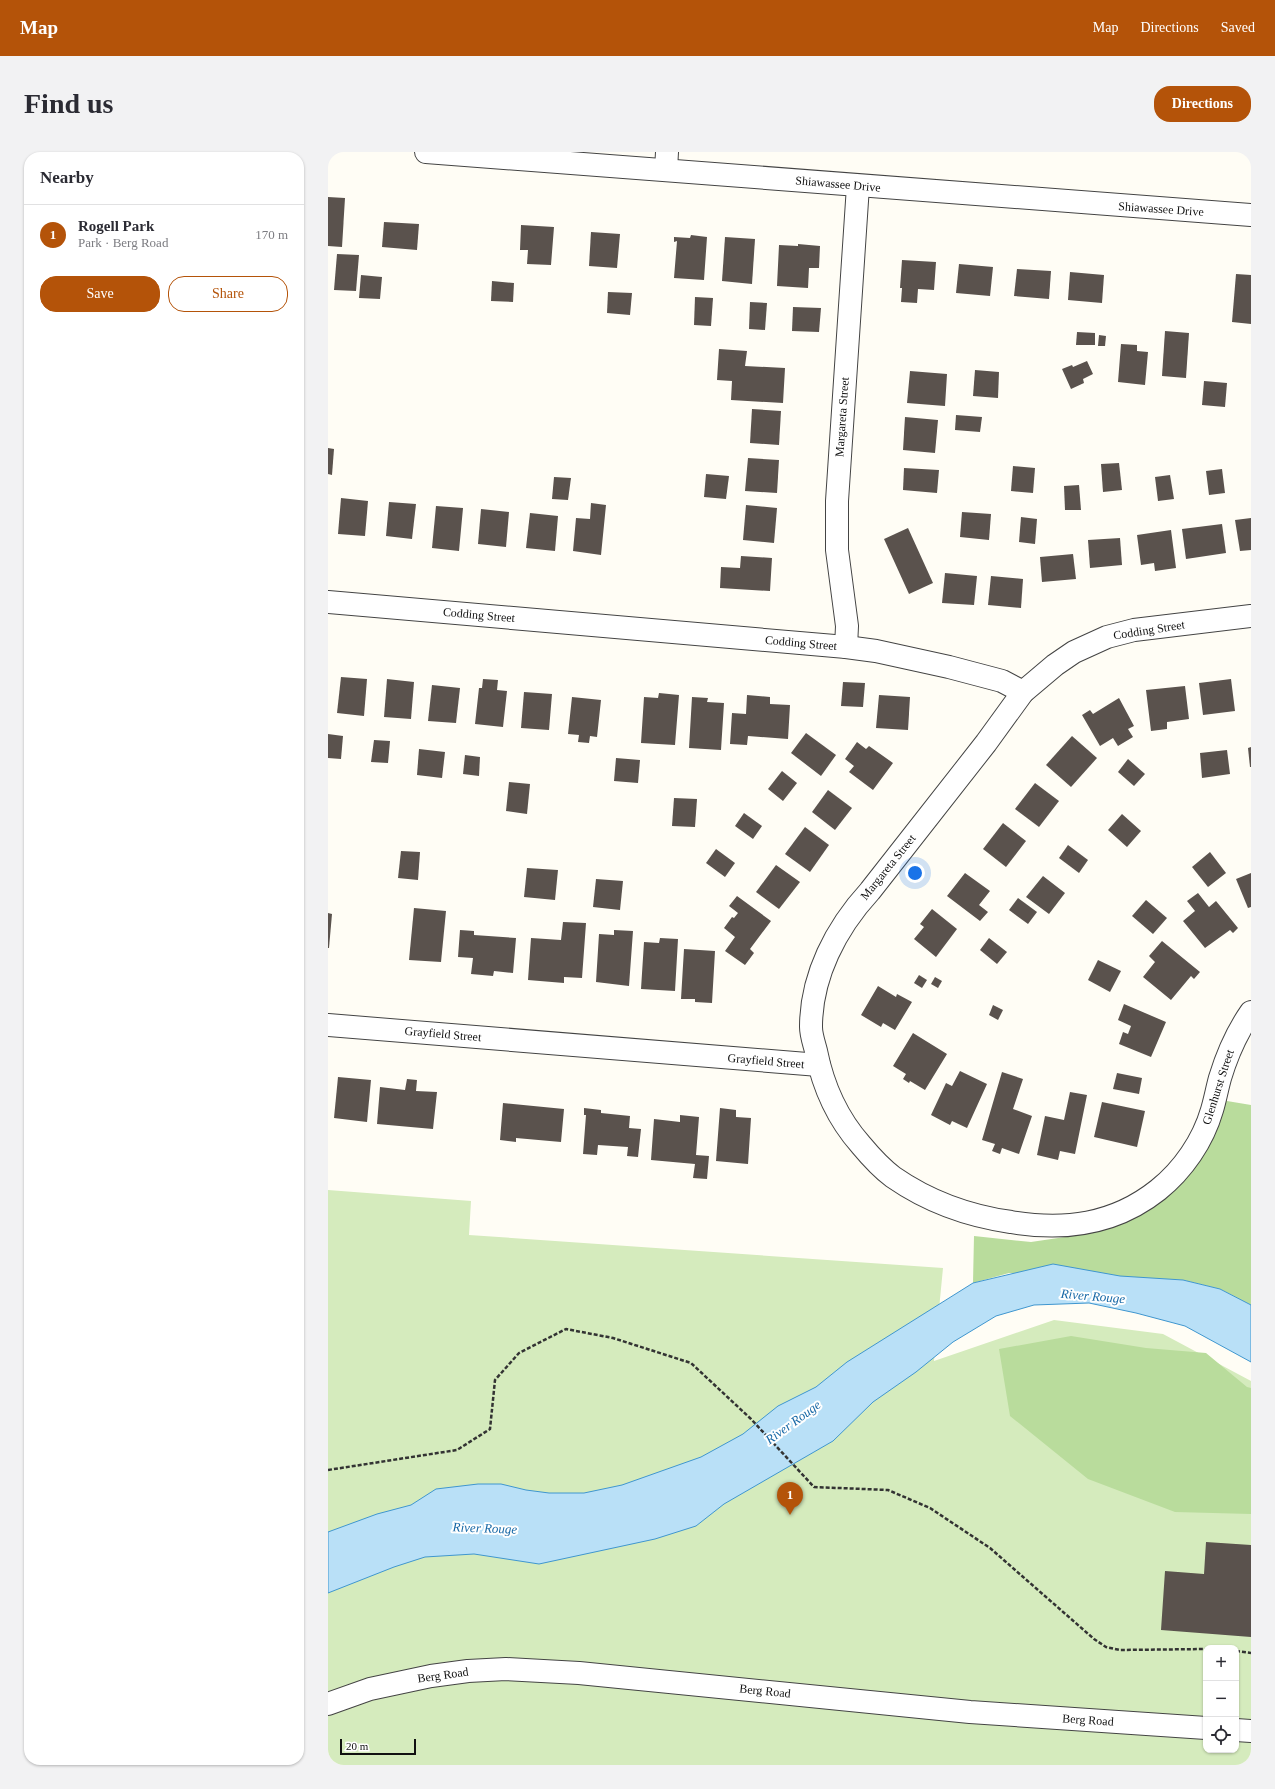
<!DOCTYPE html>
<html lang="en">
<head>
<meta charset="utf-8">
<style>
  :root { --surface:#fff; --page:#f2f2f3; --text:#2b2b33; --muted:#7c7c81; --line:#e1e1e2; --accent:#b45309 }
  body { margin:0; font-family:"Times New Roman",serif; background:var(--page); color:var(--text) }
  .controls { position:absolute; right:12px; bottom:12px; display:grid; overflow:hidden; border-radius:8px; box-shadow:0 1px 3px #0004 }
  .controls button { width:36px; height:36px; display:grid; place-items:center; padding:0; border:0; border-bottom:1px solid var(--line); background:var(--surface); color:var(--text); font:20px sans-serif }
  .scale { position:absolute; left:12px; bottom:10px; width:76px; box-sizing:border-box; padding-left:4px; border:2px solid #111; border-top:0; font-size:11px; line-height:14px; white-space:nowrap; color:#111; -webkit-text-stroke:3px #fff; paint-order:stroke }
  .you { position:absolute; left:587px; top:721px; width:14px; height:14px; margin:-10px; border:3px solid #fff; border-radius:50%; background:#1a73e8; box-shadow:0 0 0 6px #1a73e833 }
  .badge { display:grid; place-items:center; width:26px; height:26px; border-radius:50%; background:var(--accent); color:#fff; font-size:13px; font-weight:700 }
  .pin { position:absolute; translate:-50% -33px; filter:drop-shadow(0 1px 2px #0008) }
  .pin::after { content:''; position:absolute; top:21px; width:14px; height:12px; background:inherit; clip-path:polygon(0 0,100% 0,50% 100%) }
  .list { margin:0; padding:0; list-style:none }
  h2 { display:flex; justify-content:space-between; align-items:center; height:52px; margin:0; padding:0 16px; font-size:17px }
  h2 small { font-size:13px; font-weight:400; color:var(--muted) }
  .list li { display:grid; grid-template-columns:26px 1fr auto; gap:12px; align-items:center; box-sizing:border-box; height:60px; padding:0 16px; border-top:1px solid var(--line) }
  .list b { display:block; font-size:15px; white-space:nowrap }
  .list p { margin:0; font-size:13px; white-space:nowrap; color:var(--muted) }
  .list em { font-size:13px; font-style:normal; color:var(--muted) }
  .actions { display:flex; gap:8px; padding:12px 16px }
  .actions a { flex:1; padding:9px 0; border:1px solid var(--accent); border-radius:16px; text-align:center; font-size:14px; color:var(--accent) }
  .actions .main { background:var(--accent); color:#fff }
  .icon { flex:none; width:22px; height:22px; fill:none; stroke:currentColor; stroke-width:2; stroke-linecap:round; stroke-linejoin:round }
  .map { position:relative; flex:none; width:923px; height:1613px; overflow:hidden; border-radius:16px }
  header { display:flex; align-items:center; gap:24px; box-sizing:border-box; height:56px; padding:0 20px; background:var(--accent); color:#fff }
  header strong { font-size:19px }
  nav { display:flex; gap:22px; margin-inline-start:auto; font-size:14px }
  .intro { display:flex; align-items:center; justify-content:space-between; box-sizing:border-box; height:96px; padding:0 24px }
  h1 { margin:0; font-size:28px }
  .button { padding:10px 18px; border-radius:16px; background:var(--accent); color:#fff; font-size:14px; font-weight:700 }
  main { display:flex; gap:24px; padding:0 24px }
  aside { flex:1; background:var(--surface); border-radius:16px; box-shadow:0 1px 3px #0004 }
  .map>svg:first-child { display:block }
</style>
</head>
<body>
<header>
<strong>Map</strong>
<nav><a>Map</a><a>Directions</a><a>Saved</a></nav>
</header>
<div class="intro"><h1>Find us</h1><a class="button">Directions</a></div>
<main>
<aside>
<h2>Nearby<small></small></h2>
<ul class="list">
<li><span class="badge">1</span><div><b>Rogell Park</b><p>Park · Berg Road</p></div><em>170 m</em></li>
</ul>
<div class="actions"><a class="main">Save</a><a>Share</a></div>
</aside>
<div class="map">
<svg width="923" height="1613" viewBox="0 0 923 1613">
  <rect width="100%" height="100%" fill="#fffdf5"/>
  <path fill="#d5ebbd" fill-rule="evenodd" d="M0,1038L143,1049L141,1083L615,1116L606,1209L726,1168L835,1182L923,1229V1613H0ZM878,1496H908V1598H878Z"/>
  <g fill="#b9dc9c">
    <polygon points="893,948 923,953 923,1153 892,1137 855,1128 681,1121 645,1131 646,1084 703,1090 764,1081 803,1068 852,1025"/>
    <polygon points="743,1184 818,1196 878,1201 919,1235 923,1236 923,1362 847,1360 760,1327 682,1264 671,1197"/>
  </g>
  <polygon fill="#b9e0f7" stroke="#3f96cf" points="725,1112 792,1124 855,1128 892,1137 923,1153 923,1210 857,1174 808,1161 761,1151 706,1153 668,1164 625,1190 588,1220 545,1250 505,1289 396,1352 368,1374 327,1387 211,1412 146,1402 97,1405 66,1415 0,1441 0,1380 49,1362 83,1353 108,1337 150,1332 173,1332 198,1338 221,1341 256,1341 294,1333 373,1305 415,1282 450,1254 488,1235 519,1210 645,1131"/>
  <g fill="#5a524d">
    <polygon points="0,45 17,46 14,95 0,94"/>
    <polygon points="56,70 91,72 89,98 54,95"/>
    <polygon points="193,73 226,75 223,113 199,112 200,98 192,98"/>
    <polygon points="263,80 292,82 289,116 261,114"/>
    <polygon points="363,83 379,85 376,128 346,126 349,89 346,90 346,85 362,86"/>
    <polygon points="397,85 427,87 424,132 394,129"/>
    <polygon points="470,92 492,94 491,116 481,116 480,136 449,134 451,93 470,94"/>
    <polygon points="9,102 31,103 28,139 6,138"/>
    <polygon points="574,108 608,110 606,138 590,137 589,151 573,150 574,136 572,136"/>
    <polygon points="631,112 665,115 662,144 628,141"/>
    <polygon points="689,117 723,119 721,147 686,144"/>
    <polygon points="742,120 776,123 774,151 740,148"/>
    <polygon points="908,122 923,123 923,172 904,170"/>
    <polygon points="33,123 54,125 52,147 31,146"/>
    <polygon points="164,129 186,131 185,150 163,149"/>
    <polygon points="280,140 304,141 302,163 279,161"/>
    <polygon points="367,145 385,146 383,174 366,173"/>
    <polygon points="422,150 439,151 437,178 421,177"/>
    <polygon points="465,155 493,156 491,180 464,179"/>
    <polygon points="837,179 861,181 858,226 834,224"/>
    <polygon points="749,180 767,181 767,193 748,193"/>
    <polygon points="771,183 778,184 777,194 770,194"/>
    <polygon points="793,192 809,193 809,199 820,200 817,233 790,230"/>
    <polygon points="391,197 419,199 417,214 457,216 455,251 403,248 404,229 389,228"/>
    <polygon points="759,209 765,222 755,227 756,231 743,237 734,217 744,213 745,215"/>
    <polygon points="647,218 671,220 670,246 645,244"/>
    <polygon points="582,219 619,222 617,254 579,251"/>
    <polygon points="876,229 899,231 897,255 874,253"/>
    <polygon points="424,257 453,259 451,293 422,291"/>
    <polygon points="628,263 654,265 652,280 627,278"/>
    <polygon points="577,265 610,268 607,301 575,298"/>
    <polygon points="0,296 6,297 4,323 0,322"/>
    <polygon points="420,306 451,308 449,341 417,339"/>
    <polygon points="791,311 794,338 775,340 773,312"/>
    <polygon points="685,314 707,316 705,341 683,339"/>
    <polygon points="576,316 611,318 609,341 575,338"/>
    <polygon points="894,317 897,341 881,343 878,319"/>
    <polygon points="378,322 401,324 398,347 376,345"/>
    <polygon points="842,323 846,347 830,349 827,325"/>
    <polygon points="226,325 243,326 240,348 224,347"/>
    <polygon points="751,333 753,358 737,358 736,334"/>
    <polygon points="13,346 40,349 37,384 10,382"/>
    <polygon points="61,350 88,352 84,387 58,384"/>
    <polygon points="263,351 278,353 273,403 245,399 248,366 262,367"/>
    <polygon points="418,353 449,356 446,391 415,388"/>
    <polygon points="108,354 135,356 131,399 104,396"/>
    <polygon points="153,357 181,360 178,395 150,392"/>
    <polygon points="634,360 663,362 661,388 632,385"/>
    <polygon points="202,361 230,364 227,399 198,396"/>
    <polygon points="693,365 709,367 707,392 691,390"/>
    <polygon points="923,366 923,398 912,399 907,368"/>
    <polygon points="894,372 898,401 858,407 854,377"/>
    <polygon points="580,376 605,431 581,442 556,387"/>
    <polygon points="843,378 848,416 827,419 826,411 813,413 809,383"/>
    <polygon points="792,386 794,413 762,416 760,388"/>
    <polygon points="745,402 748,427 714,430 712,405"/>
    <polygon points="413,404 444,406 442,439 392,436 393,415 412,416"/>
    <polygon points="617,421 649,424 646,453 614,451"/>
    <polygon points="663,424 695,427 693,456 660,453"/>
    <polygon points="13,525 39,527 36,564 9,561"/>
    <polygon points="59,527 86,530 83,567 56,565"/>
    <polygon points="155,527 170,528 169,538 179,539 175,575 147,572 151,536 154,536"/>
    <polygon points="903,527 907,559 875,563 871,531"/>
    <polygon points="515,530 537,531 535,555 513,554"/>
    <polygon points="104,533 132,536 128,571 100,569"/>
    <polygon points="857,534 861,567 839,570 839,577 823,579 818,538"/>
    <polygon points="196,540 224,542 221,578 193,576"/>
    <polygon points="331,541 351,543 347,593 313,591 316,545 330,546"/>
    <polygon points="419,543 442,545 442,552 462,553 460,587 420,584 419,593 402,592 404,561 418,562"/>
    <polygon points="551,543 582,545 580,578 548,576"/>
    <polygon points="244,545 273,548 269,585 262,584 261,591 250,590 251,583 240,582"/>
    <polygon points="364,545 380,546 379,550 396,551 393,598 361,596"/>
    <polygon points="791,546 806,574 800,577 805,585 790,594 785,586 772,594 754,563 762,558 765,562"/>
    <polygon points="478,581 508,603 493,624 463,601"/>
    <polygon points="0,582 15,584 13,607 0,606"/>
    <polygon points="744,584 769,606 743,635 718,613"/>
    <polygon points="46,588 62,589 60,611 43,610"/>
    <polygon points="529,590 538,597 541,594 565,611 545,638 521,620 526,614 517,607"/>
    <polygon points="923,595 923,615 922,615 920,596"/>
    <polygon points="91,597 117,600 114,626 89,623"/>
    <polygon points="899,598 902,622 874,626 872,601"/>
    <polygon points="137,603 152,605 151,624 135,622"/>
    <polygon points="288,606 312,608 310,631 286,629"/>
    <polygon points="800,607 817,622 806,634 790,620"/>
    <polygon points="454,619 469,631 455,649 440,637"/>
    <polygon points="181,630 202,632 199,662 178,659"/>
    <polygon points="707,631 731,649 711,675 687,657"/>
    <polygon points="500,638 524,656 507,678 484,660"/>
    <polygon points="346,646 369,647 367,675 344,674"/>
    <polygon points="416,661 434,674 425,687 407,674"/>
    <polygon points="794,662 813,679 799,695 780,678"/>
    <polygon points="675,671 698,689 678,715 655,697"/>
    <polygon points="477,675 501,693 482,720 457,702"/>
    <polygon points="740,693 760,708 751,721 731,706"/>
    <polygon points="388,697 407,711 397,725 378,711"/>
    <polygon points="73,699 92,700 90,728 70,726"/>
    <polygon points="882,700 898,721 880,735 864,715"/>
    <polygon points="448,713 472,730 451,757 428,740"/>
    <polygon points="199,716 230,718 227,748 196,745"/>
    <polygon points="637,721 662,739 651,753 660,760 652,769 619,744"/>
    <polygon points="923,721 923,755 920,756 908,727"/>
    <polygon points="715,724 737,741 721,762 698,745"/>
    <polygon points="268,727 295,729 292,758 265,755"/>
    <polygon points="870,741 881,755 888,749 910,776 905,781 902,778 877,796 855,769 867,759 859,749"/>
    <polygon points="409,744 443,769 422,797 426,801 417,813 397,799 407,785 396,776 404,765 406,766 410,761 401,754"/>
    <polygon points="690,746 709,760 700,772 681,758"/>
    <polygon points="818,748 839,766 825,782 804,764"/>
    <polygon points="86,756 118,759 113,810 81,808"/>
    <polygon points="604,757 629,777 608,805 586,787 596,775 592,772"/>
    <polygon points="0,761 4,762 1,796 0,796"/>
    <polygon points="235,770 258,771 254,826 236,825 236,831 200,828 203,786 233,788"/>
    <polygon points="132,778 146,779 146,783 188,786 185,821 166,819 165,824 143,822 145,806 130,805"/>
    <polygon points="286,778 305,779 301,834 268,830 271,782 286,783"/>
    <polygon points="332,786 350,787 347,839 313,837 316,790 331,791"/>
    <polygon points="661,786 679,800 669,812 652,798"/>
    <polygon points="834,789 872,820 866,827 863,824 843,848 815,825 827,810 821,804"/>
    <polygon points="356,797 387,799 384,851 367,850 367,847 353,847"/>
    <polygon points="770,808 793,819 782,840 760,828"/>
    <polygon points="591,823 599,828 594,836 586,831"/>
    <polygon points="607,825 614,829 610,836 603,832"/>
    <polygon points="550,834 568,845 569,842 584,850 567,878 555,871 553,875 533,863"/>
    <polygon points="796,852 838,870 823,905 791,892 795,880 800,882 803,874 790,868"/>
    <polygon points="665,853 675,858 670,868 661,863"/>
    <polygon points="585,881 619,902 597,938 582,929 581,931 575,927 578,922 565,914"/>
    <polygon points="632,919 659,932 639,976 624,969 622,973 603,963 618,931 624,934"/>
    <polygon points="674,920 695,927 685,957 704,964 691,1002 674,996 672,1002 664,999 667,992 654,988"/>
    <polygon points="789,921 814,926 811,942 785,937"/>
    <polygon points="10,925 43,928 39,970 6,966"/>
    <polygon points="79,927 89,928 88,939 109,940 105,977 49,972 52,935 77,938"/>
    <polygon points="742,940 759,943 747,1002 732,999 730,1008 709,1003 717,964 736,968"/>
    <polygon points="774,950 817,959 809,995 766,985"/>
    <polygon points="175,951 236,957 233,990 188,986 188,990 172,988"/>
    <polygon points="256,956 273,958 273,961 302,964 301,976 313,977 310,1005 299,1004 300,995 270,993 269,1003 255,1002 258,963 256,963"/>
    <polygon points="392,956 408,958 408,965 423,966 420,1012 388,1009"/>
    <polygon points="352,963 371,965 368,1003 381,1004 379,1027 365,1026 367,1012 323,1008 326,967 352,970"/>
    <polygon points="878,1390 923,1393 923,1485 833,1478 837,1419 876,1422"/>
  </g>
  <g fill="none" stroke-linecap="round" stroke-linejoin="round">
    <defs>
      <g id="minor">
        <polyline points="98,0 923,63"/>
        <polyline points="338,18 339,0"/>
        <polyline points="0,450 518,495 548,499 621,515 674,529 695,540"/>
        <path d="M923,464L806,478L779,485L746,500L727,513L695,540L658,591L542,739C508,776 483,824 483,875C483,883 486,891 488,899C495,934 509,966 533,993C543,1005 553,1016 565,1025C601,1050 640,1064 683,1070C736,1079 786,1073 830,1038C855,1018 875,989 884,958C887,948 889,937 892,926C899,903 909,880 923,860"/>
        <polyline points="518,495 519,474 509,398 509,349 530,34"/>
        <polyline points="0,873 491,913"/>
      </g>
      <g id="tertiary">
        <polyline points="0,1552 42,1537 103,1524 140,1519 178,1517 251,1521 642,1560 878,1576"/>
        <polyline points="908,1578 923,1579"/>
      </g>
    </defs>
    <use href="#minor" stroke="#444" stroke-width="24"/>
    <use href="#tertiary" stroke="#444" stroke-width="24"/>
    <g stroke="#333" stroke-width="2.5" stroke-dasharray="4 2" stroke-linecap="butt">
      <polyline points="0,1318 129,1298 162,1277 167,1228 191,1201 238,1177 285,1186 363,1211 423,1267 486,1335 560,1338 602,1356 662,1396 766,1487 778,1495 792,1498 878,1497"/>
      <polyline points="908,1499 923,1501"/>
    </g>
    <use href="#minor" stroke="#fff" stroke-width="22"/>
    <use href="#tertiary" stroke="#fff" stroke-width="22"/>
  </g>
  <g text-anchor="middle" dominant-baseline="central" stroke-width="4" stroke-linejoin="round" paint-order="stroke">
    <g font-size="12" fill="#111" stroke="#fff">
      <text transform="translate(510 32) rotate(5)">Shiawassee Drive</text>
      <text transform="translate(833 57) rotate(4)">Shiawassee Drive</text>
      <text transform="translate(514 265) rotate(-86)">Margareta Street</text>
      <text transform="translate(151 463) rotate(5)">Codding Street</text>
      <text transform="translate(821 478) rotate(-9)">Codding Street</text>
      <text transform="translate(473 491) rotate(5)">Codding Street</text>
      <text transform="translate(560 715) rotate(-51)">Margareta Street</text>
      <text transform="translate(115 882) rotate(5)">Grayfield Street</text>
      <text transform="translate(438 909) rotate(5)">Grayfield Street</text>
      <text transform="translate(890 935) rotate(-72)">Glenhurst Street</text>
      <text transform="translate(115 1523) rotate(-8)">Berg Road</text>
      <text transform="translate(437 1539) rotate(6)">Berg Road</text>
      <text transform="translate(760 1568) rotate(4)">Berg Road</text>
    </g>
    <g font-size="13" font-style="italic" fill="#1768a6" stroke="#fff">
      <text transform="translate(765 1144) rotate(5)">River Rouge</text>
      <text transform="translate(465 1270) rotate(-36)">River Rouge</text>
      <text transform="translate(157 1376) rotate(2)">River Rouge</text>
    </g>
  </g>
</svg>
<div class="controls">
<button>+</button>
<button>−</button>
<button><svg class="icon" aria-label="locate" viewBox="0 0 24 24"><circle cx="12" cy="12" r="6"/><path d="M12 2v4M12 18v4M2 12h4M18 12h4"/></svg></button>
</div>
<div class="scale">20 m</div>
<div class="you"></div>
<div class="pin badge" style="left:462px;top:1363px">1</div>
</div>
</main>
</body>
</html>
